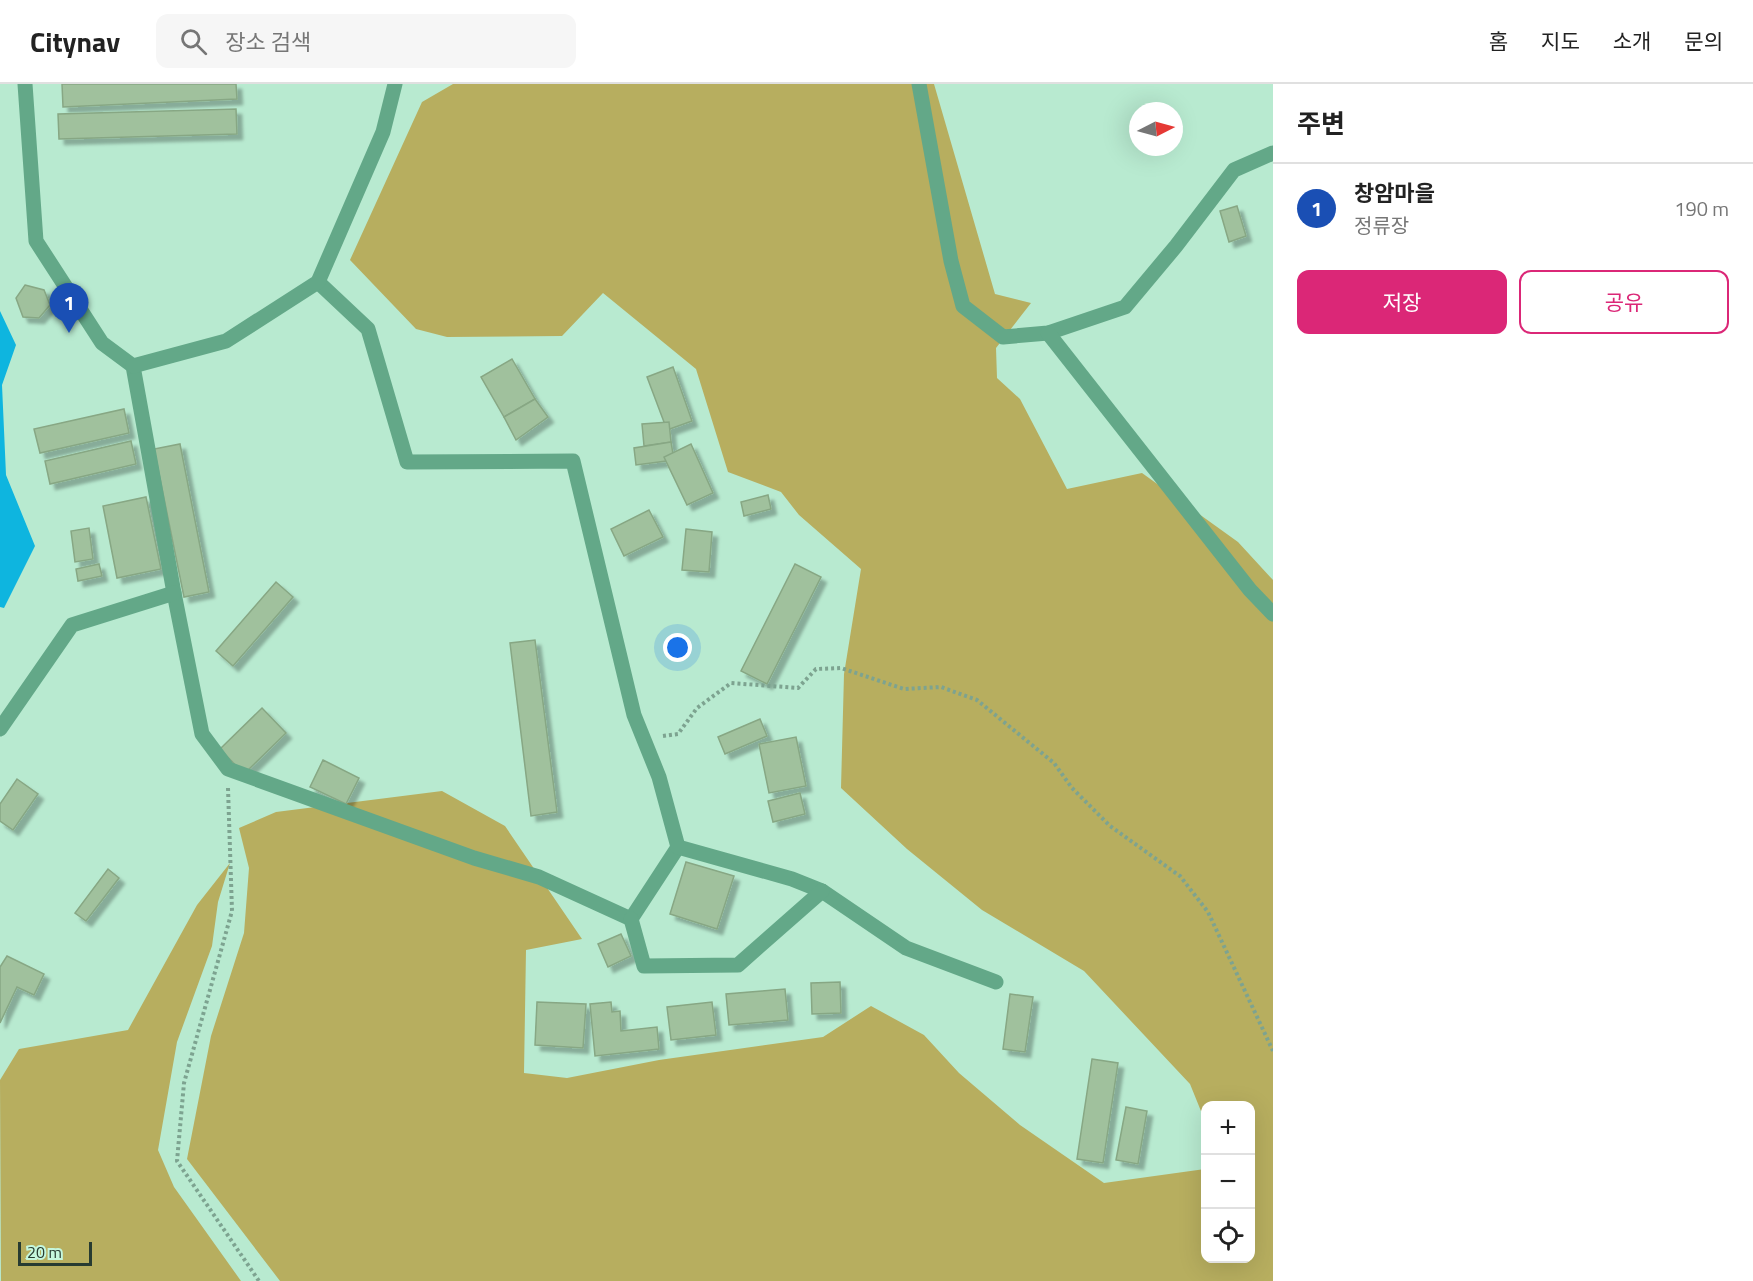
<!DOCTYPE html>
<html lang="ko">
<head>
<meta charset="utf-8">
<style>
  :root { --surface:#fff; --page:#f6f6f6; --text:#222; --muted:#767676; --line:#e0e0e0; --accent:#db2777 }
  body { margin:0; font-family:"Titillium Web","Noto Sans KR",sans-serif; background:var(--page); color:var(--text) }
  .controls { position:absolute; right:18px; bottom:18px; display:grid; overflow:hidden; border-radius:12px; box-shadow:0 6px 24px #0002 }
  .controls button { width:54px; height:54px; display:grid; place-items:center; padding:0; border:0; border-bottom:2px solid var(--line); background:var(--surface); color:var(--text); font:30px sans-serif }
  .compass { position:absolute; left:1129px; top:18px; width:54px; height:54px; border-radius:50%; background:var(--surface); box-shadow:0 6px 24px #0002; rotate:84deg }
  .scale { position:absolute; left:18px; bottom:15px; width:74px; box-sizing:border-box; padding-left:6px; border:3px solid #273b31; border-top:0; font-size:16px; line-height:21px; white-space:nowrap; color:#273b31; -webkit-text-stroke:4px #c5f7dd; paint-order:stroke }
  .you { position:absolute; left:678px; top:564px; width:21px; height:21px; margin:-15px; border:4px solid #fff; border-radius:50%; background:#1a73e8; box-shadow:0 0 0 9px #1a73e833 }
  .badge { display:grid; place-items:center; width:39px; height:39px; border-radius:50%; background:var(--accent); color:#fff; font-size:20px; font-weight:700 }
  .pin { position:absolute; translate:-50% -50px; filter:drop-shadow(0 2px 3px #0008) }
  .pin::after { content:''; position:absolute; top:32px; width:21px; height:18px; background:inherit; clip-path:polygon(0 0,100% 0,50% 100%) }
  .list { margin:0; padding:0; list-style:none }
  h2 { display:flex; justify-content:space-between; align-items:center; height:78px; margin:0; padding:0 24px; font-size:26px }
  h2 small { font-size:20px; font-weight:400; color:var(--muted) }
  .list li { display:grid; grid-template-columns:39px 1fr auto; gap:18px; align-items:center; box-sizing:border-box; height:90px; padding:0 24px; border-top:2px solid var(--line) }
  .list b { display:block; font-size:22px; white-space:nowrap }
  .list p { margin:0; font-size:20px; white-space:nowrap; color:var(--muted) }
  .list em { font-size:20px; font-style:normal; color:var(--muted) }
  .actions { display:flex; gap:12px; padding:18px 24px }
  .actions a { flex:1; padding:14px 0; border:2px solid var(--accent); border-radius:12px; text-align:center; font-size:21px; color:var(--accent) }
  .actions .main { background:var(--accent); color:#fff }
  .icon { flex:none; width:33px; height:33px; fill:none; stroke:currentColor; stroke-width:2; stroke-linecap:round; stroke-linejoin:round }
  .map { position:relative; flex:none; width:1273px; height:1197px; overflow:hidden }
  header { display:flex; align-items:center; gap:36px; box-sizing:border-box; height:84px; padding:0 30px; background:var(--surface); border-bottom:2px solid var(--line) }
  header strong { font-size:28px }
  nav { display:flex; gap:33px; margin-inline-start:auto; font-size:21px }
  .search { width:420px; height:54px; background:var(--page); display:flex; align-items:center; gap:15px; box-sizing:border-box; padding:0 21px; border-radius:12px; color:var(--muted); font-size:22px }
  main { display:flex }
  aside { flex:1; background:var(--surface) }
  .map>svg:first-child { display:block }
</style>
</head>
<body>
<header>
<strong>Citynav</strong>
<div class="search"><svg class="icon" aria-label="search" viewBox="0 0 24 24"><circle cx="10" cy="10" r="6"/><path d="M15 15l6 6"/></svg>장소 검색</div>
<nav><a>홈</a><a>지도</a><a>소개</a><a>문의</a></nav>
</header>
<main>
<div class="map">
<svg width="1273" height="1197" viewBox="0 0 1273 1197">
  <defs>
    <filter id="shadow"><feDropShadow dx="5.5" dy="5.5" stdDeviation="1.5" flood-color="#0004"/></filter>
  </defs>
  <rect width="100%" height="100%" fill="#b8ead0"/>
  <g fill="#b7ae5f">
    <polygon points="453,0 934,0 995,210 1031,219 996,264 997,294 1020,315 1067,405 1142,389 1238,458 1273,496 1273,1197 280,1197 187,1075 211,952 244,849 249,784 239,744 276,728 442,707 505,742 582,855 526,866 524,989 567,994 659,976 823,953 871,922 924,951 959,989 1020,1041 1104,1099 1205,1085 1206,1174 1250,1174 1250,1022 1206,1022 1205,1037 1190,1000 1084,887 982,826 907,765 841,704 844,590 861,485 799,431 781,408 728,388 696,285 603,209 562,252 447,253 416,245 350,176 422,18"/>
    <polygon points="230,779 218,818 212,862 177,958 158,1066 174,1103 241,1197 1,1197 0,996 19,965 128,946 197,821"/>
  </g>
  <polygon fill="#0eb5df" points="0,227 16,261 2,301 6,391 35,462 4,524 0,523"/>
  <g fill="#a0c19d" stroke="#87a784" stroke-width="1.5" filter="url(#shadow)">
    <polygon points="62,0 236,0 237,15 63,23"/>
    <polygon points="236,25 237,50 59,55 58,30"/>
    <polygon points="1237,122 1246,152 1229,158 1220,127"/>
    <polygon points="25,201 44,206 50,221 39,234 23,233 16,214"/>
    <polygon points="512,275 535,315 504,333 481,293"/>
    <polygon points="673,283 692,337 667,346 647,293"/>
    <polygon points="535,315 548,333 516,356 504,333"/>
    <polygon points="124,325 129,349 40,369 34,345"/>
    <polygon points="669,338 671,358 644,362 642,340"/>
    <polygon points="131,357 136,380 50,400 45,377"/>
    <polygon points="671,358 674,376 636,381 634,364"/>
    <polygon points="180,360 209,508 184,513 154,365"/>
    <polygon points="691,360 713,409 687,421 664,373"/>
    <polygon points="768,411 771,425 744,432 741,418"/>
    <polygon points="146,413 161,485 117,494 103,422"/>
    <polygon points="649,426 663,453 624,472 611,445"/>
    <polygon points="89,444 93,475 75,478 71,447"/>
    <polygon points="686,445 712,448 709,488 682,486"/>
    <polygon points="99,480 102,492 78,497 76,485"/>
    <polygon points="795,480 821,493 767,600 741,587"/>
    <polygon points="276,498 293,513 233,582 216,567"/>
    <polygon points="535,556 557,728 531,732 510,559"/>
    <polygon points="262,624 286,649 244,690 220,665"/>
    <polygon points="760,635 767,652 725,670 718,653"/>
    <polygon points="796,653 806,702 769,709 759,660"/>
    <polygon points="323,676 359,694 346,720 310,703"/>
    <polygon points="17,695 38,710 13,746 0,737 0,720"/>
    <polygon points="800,709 805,730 773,738 768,717"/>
    <polygon points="686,778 734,792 717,845 670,830"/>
    <polygon points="108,785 119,794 86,837 75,829"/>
    <polygon points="621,850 631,872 608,883 598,860"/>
    <polygon points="7,872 44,890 34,911 17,903 0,939 0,883"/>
    <polygon points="840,898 841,929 812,930 811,899"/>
    <polygon points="785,905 788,936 729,941 726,910"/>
    <polygon points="1010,910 1033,913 1025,968 1003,965"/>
    <polygon points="537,918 586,920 583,964 535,961"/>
    <polygon points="611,918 612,928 620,927 621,947 657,943 659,965 595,972 590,920"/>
    <polygon points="712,918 716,951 671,956 667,923"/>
    <polygon points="1092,975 1118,979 1103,1079 1077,1075"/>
    <polygon points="1126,1023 1147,1027 1138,1080 1116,1076"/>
  </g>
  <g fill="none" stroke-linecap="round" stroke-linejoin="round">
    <g stroke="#7da390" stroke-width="4" stroke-dasharray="3 3" stroke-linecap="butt">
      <polyline points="663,652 678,650 697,624 731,599 798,604 816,585 841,584 904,605 941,603 977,616 1054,679 1072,704 1110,742 1180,792 1208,828 1273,967"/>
      <polyline points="228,704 232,827 184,999 177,1077 259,1197"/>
    </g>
    <g stroke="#63a888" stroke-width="15">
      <polyline points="25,0 36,157 102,259 133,282 174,509 202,650 228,685 474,774 539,793 631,835 678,763"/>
      <polyline points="919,0 951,177 963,222 1003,253 1048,249 1125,223 1176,162 1234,86 1273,69"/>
      <polyline points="318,198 368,245 407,378 573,377 634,631 659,693 678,763 792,795 822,807 906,864 996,898"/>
      <polyline points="1048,249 1250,506 1273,530"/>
      <polyline points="133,282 226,257 318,198 383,48 395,0"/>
      <polyline points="0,645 72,541 174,509"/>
      <polyline points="631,835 644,882 738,881 822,807"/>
    </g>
  </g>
</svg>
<div class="controls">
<button>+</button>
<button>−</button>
<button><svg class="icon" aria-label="locate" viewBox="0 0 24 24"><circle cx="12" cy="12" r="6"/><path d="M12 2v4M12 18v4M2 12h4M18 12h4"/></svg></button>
</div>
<svg class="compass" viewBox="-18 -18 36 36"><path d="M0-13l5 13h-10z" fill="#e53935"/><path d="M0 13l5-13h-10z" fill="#767676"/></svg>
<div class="scale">20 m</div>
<div class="you"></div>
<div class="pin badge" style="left:69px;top:249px;background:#1a4fb4">1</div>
</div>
<aside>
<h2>주변<small></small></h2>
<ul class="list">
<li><span class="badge" style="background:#1a4fb4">1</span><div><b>창암마을</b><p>정류장</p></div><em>190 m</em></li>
</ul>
<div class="actions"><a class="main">저장</a><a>공유</a></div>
</aside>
</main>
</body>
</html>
